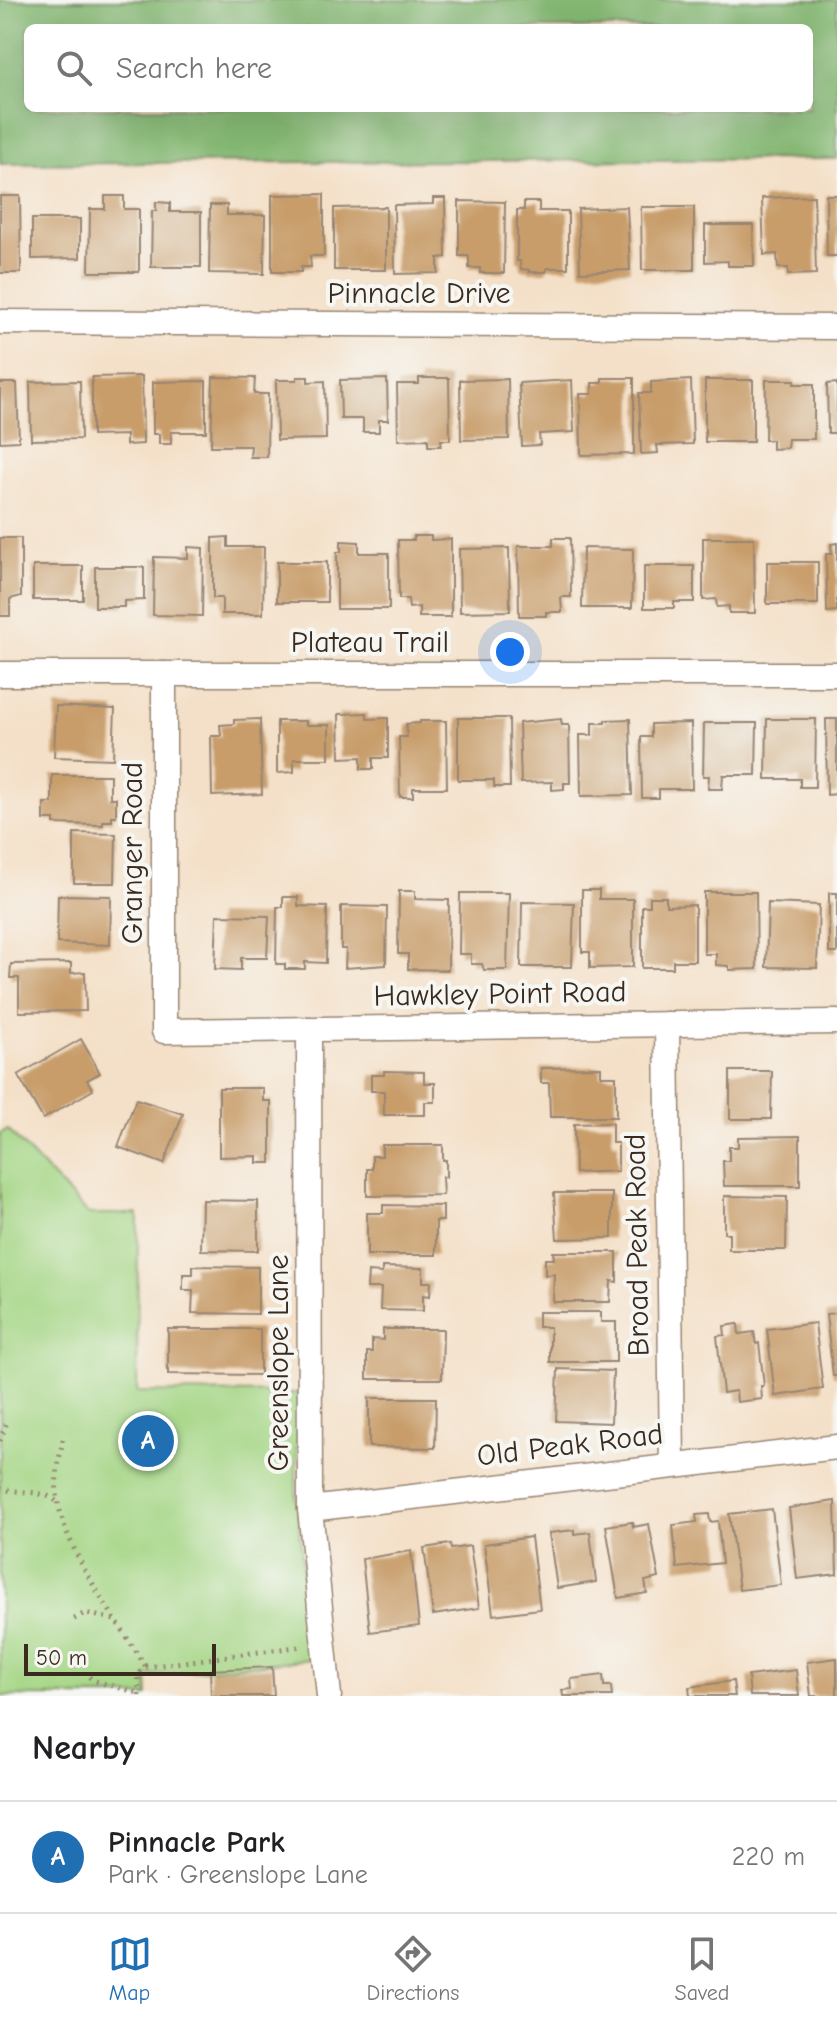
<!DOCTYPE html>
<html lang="en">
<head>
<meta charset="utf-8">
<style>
  :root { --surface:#fff; --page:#f2f2f2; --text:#202124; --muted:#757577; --line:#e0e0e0; --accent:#1f6fb2 }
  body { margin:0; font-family:"Comic Neue",sans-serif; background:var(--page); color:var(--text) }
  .scale { position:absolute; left:24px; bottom:20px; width:192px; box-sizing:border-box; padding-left:8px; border:4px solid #3b2a1e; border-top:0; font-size:22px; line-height:28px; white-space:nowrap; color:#3b2a1e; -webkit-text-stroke:6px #f6f6f2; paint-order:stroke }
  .you { position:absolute; left:510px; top:652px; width:28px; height:28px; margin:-20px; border:6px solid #fff; border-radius:50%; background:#1a73e8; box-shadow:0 0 0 12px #1a73e833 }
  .badge { display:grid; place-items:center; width:52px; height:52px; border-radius:50%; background:var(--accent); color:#fff; font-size:26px; font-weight:700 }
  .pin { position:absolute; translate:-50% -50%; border:4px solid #fff; box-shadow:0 2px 8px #0006 }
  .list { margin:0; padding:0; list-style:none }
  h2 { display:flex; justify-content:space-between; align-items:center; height:104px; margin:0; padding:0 32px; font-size:34px }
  h2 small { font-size:26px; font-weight:400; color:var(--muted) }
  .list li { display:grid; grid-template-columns:52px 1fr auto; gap:24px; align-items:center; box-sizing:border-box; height:112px; padding:0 32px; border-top:2px solid var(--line) }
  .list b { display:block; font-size:30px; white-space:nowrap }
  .list p { margin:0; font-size:26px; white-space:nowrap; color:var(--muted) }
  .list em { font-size:26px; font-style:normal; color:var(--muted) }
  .icon { flex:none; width:44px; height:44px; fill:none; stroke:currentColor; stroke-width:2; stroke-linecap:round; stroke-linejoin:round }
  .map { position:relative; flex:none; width:837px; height:1696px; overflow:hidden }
  .search { position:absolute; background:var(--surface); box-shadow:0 8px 32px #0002; left:24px; right:24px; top:24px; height:88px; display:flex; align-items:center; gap:20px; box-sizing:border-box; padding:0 28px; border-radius:12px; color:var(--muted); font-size:30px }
  .sheet { height:216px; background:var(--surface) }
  nav { display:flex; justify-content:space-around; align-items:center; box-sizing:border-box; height:112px; border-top:2px solid var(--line); background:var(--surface); font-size:22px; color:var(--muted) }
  nav a { display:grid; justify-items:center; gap:4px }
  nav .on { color:var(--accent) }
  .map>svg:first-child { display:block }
</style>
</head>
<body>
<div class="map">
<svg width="837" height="1696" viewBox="0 0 837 1696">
  <rect width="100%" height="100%" fill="#f6f6f2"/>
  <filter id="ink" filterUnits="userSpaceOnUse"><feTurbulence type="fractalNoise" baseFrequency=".0125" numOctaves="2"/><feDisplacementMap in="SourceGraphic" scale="16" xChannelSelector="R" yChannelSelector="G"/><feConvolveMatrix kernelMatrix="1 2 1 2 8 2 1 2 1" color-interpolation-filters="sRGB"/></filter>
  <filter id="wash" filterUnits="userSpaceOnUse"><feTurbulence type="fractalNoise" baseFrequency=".006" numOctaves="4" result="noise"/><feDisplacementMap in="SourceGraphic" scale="32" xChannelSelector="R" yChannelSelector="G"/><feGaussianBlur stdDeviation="1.8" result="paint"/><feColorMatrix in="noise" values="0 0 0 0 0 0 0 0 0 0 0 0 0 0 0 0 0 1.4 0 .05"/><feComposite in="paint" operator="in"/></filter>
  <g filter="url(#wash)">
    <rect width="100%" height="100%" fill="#f4e0c8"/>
    <polygon fill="#a5d685" stroke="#708052" stroke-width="2" points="8,1130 88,1214 138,1214 137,1392 298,1393 296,1489 310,1659 147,1676 148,1696 0,1696 0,1133"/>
    <path fill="#84b772" stroke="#607048" stroke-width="2" fill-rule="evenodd" d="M0,0H837V159L0,164ZM28,28H809V108H28Z"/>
    <g id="blocks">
      <g fill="#c89d6a">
        <polygon points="324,194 324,256 310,256 311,267 301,267 301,272 272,272 272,195"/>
        <polygon points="826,195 837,195 837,256 827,256"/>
        <polygon points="0,196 20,196 21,273 0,273"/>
        <polygon points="105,196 124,196 124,209 139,209 139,272 89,272 90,209 105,209"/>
        <polygon points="814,196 816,274 788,275 788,268 778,268 777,254 764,255 762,198"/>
        <polygon points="433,198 445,198 446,257 438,258 438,273 395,274 394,205 433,204"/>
        <polygon points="459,201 505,202 504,273 480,273 480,268 469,268 469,256 459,256"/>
        <polygon points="156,202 170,203 170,212 201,212 201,267 151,267 152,211 156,211"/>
        <polygon points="524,202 539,202 539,211 568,211 568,268 547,268 546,272 529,272 529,270 521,269 520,261 517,261 517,210 524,210"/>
        <polygon points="210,205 227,205 227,215 265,215 264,274 209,273"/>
        <polygon points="386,207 386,270 334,270 334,208"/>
        <polygon points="627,207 630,270 580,272 578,209"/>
        <polygon points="641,207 694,207 694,270 642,270"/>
        <polygon points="32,219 80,219 80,258 32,259"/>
        <polygon points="705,225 753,225 754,266 728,266 728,261 705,262"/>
        <polygon points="142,376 143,444 126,445 126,435 92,436 92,377"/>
        <polygon points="213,377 255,378 254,394 268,394 267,457 250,457 251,446 211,446"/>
        <polygon points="297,377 308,377 308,382 325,381 326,439 277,440 276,380 297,380"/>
        <polygon points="419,378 449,378 450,440 441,440 441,446 428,446 428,439 398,440 397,384 419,384"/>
        <polygon points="602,378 634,378 634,454 581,455 580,394 592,394 592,383 602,383"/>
        <polygon points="387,379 388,420 379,420 379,432 363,432 363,419 341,419 340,380"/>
        <polygon points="508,379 509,439 461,440 460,380"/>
        <polygon points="572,380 574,432 539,434 540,445 522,446 519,383"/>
        <polygon points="691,380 693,444 657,445 658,453 641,454 639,393 651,393 651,382"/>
        <rect x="705" y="380" width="48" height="62"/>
        <polygon points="766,380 795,380 794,384 814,384 814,439 788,439 787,448 772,449 772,440 765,440"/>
        <polygon points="80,381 81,439 31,440 30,382"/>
        <polygon points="206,381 206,432 171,432 171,444 159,444 159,434 153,434 153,382"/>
        <polygon points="0,383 17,383 19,441 0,442"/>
        <polygon points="837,383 837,433 828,433 827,384"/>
        <polygon points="414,536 431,536 431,540 451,539 451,617 419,617 419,607 409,608 408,599 399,599 398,540 414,540"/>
        <polygon points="228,537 228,547 264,547 263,614 222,614 222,598 213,598 213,538"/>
        <polygon points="0,538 21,538 21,596 10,599 10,616 0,616"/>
        <polygon points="553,538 570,538 571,597 561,597 562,612 546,612 546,616 519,616 518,546 553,546"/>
        <polygon points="703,538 754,538 755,613 729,613 729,606 717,607 716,599 703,600"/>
        <polygon points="341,541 359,542 359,553 389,553 389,609 337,609 337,552 341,552"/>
        <polygon points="837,543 837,611 827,612 826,554 832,554 831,544"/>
        <polygon points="188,547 203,548 202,616 153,615 154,557 188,558"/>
        <polygon points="509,548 510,611 460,612 459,549"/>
        <polygon points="583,548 633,549 632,608 582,608"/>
        <rect x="277" y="562" width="50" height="40"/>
        <rect x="767" y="562" width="51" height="42"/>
        <rect x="33" y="566" width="50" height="34"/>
        <polygon points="644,566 694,566 694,602 674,602 674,608 644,608"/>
        <polygon points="95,567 144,567 144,600 124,601 124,607 95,607"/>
        <polygon points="56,706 115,709 113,759 54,757"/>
        <polygon points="367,713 367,719 388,718 388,758 373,758 373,769 361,769 361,757 340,758 339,714"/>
        <polygon points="458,718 509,718 510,787 494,787 494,780 458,780"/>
        <polygon points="260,719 262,794 212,796 211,736 221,736 220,725 234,724 234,720"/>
        <polygon points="561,719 562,725 569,725 570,783 564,783 564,789 552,790 552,782 521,783 519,723"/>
        <polygon points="630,719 632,795 581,796 580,735 592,735 592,723 605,723 605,720"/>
        <polygon points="767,719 816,719 815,787 800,787 800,779 766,779"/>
        <polygon points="826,719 837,719 837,794 827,795"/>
        <polygon points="277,721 306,721 306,725 329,725 329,759 294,759 294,772 277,773"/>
        <polygon points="420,721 446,721 447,788 413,788 413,797 400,797 399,737 407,737 406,724 420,723"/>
        <polygon points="691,723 692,789 659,789 659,798 642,798 641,737 651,737 651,724"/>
        <polygon points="704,723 757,723 756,775 723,775 722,789 708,789 709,776 703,776"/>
        <polygon points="52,775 110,775 110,798 116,798 116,816 112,816 112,821 103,821 103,825 54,824 54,820 44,820 44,803 52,803"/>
        <polygon points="74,833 116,834 115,883 74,883"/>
        <polygon points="582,890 599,890 599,899 633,899 633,967 590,968 590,952 582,952"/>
        <polygon points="399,891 415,891 415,899 449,900 448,970 408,969 408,954 398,954"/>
        <polygon points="704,892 756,892 757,969 729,970 729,966 716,965 716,954 704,954"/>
        <polygon points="460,893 509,893 507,970 484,970 482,964 471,964 471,954 459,954"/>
        <rect x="829" y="893" width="8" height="60"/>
        <polygon points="58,895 111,896 110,945 57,943"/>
        <polygon points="283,897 298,897 298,906 327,907 326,963 305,962 305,969 285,969 285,964 276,964 277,907 283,907"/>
        <polygon points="650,897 666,897 666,906 695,905 695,961 673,961 673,968 642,968 642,906 650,906"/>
        <polygon points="522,902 574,903 572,967 521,967"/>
        <polygon points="768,903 819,905 817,968 766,967"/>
        <polygon points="341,906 387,907 386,965 345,968 346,949 341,949"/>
        <polygon points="217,915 269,916 267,958 241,958 241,970 215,969"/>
        <polygon points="71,963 71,973 85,972 86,1011 19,1012 19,978 10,978 11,964"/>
        <polygon points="81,1039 100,1073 87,1080 93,1090 43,1119 18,1075"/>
        <polygon points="601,1067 601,1076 616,1076 616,1117 550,1117 549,1083 541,1083 541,1068"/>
        <polygon points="384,1071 424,1072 424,1083 435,1083 435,1102 425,1102 425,1115 384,1115 384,1091 371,1091 371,1075 384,1075"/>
        <polygon points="730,1071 772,1071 771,1119 730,1119"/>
        <polygon points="219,1088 263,1088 263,1101 271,1101 271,1163 257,1163 257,1156 219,1157"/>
        <polygon points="136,1099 183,1114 164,1164 118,1147"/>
        <polygon points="612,1123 612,1143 618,1143 618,1171 575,1173 574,1124"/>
        <polygon points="800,1136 800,1186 724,1186 723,1161 729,1161 729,1147 738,1147 738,1137"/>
        <polygon points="382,1145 443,1145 443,1160 446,1160 446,1177 442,1177 443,1195 367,1196 367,1169 372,1169 372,1156 382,1156"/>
        <polygon points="554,1193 612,1193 612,1238 557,1239"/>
        <polygon points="724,1196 787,1197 786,1250 729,1250 729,1233 724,1233"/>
        <polygon points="202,1200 258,1201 258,1251 201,1250"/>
        <polygon points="383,1205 443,1206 443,1221 436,1221 436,1255 367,1255 367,1213 383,1213"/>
        <polygon points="553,1252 617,1252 617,1282 611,1281 610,1302 553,1302 554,1274 545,1275 545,1259 554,1259"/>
        <polygon points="193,1266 258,1267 258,1314 192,1313 193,1290 183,1290 183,1274 193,1274"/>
        <polygon points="382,1267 423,1268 423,1282 431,1282 430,1296 423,1295 423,1311 380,1310 381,1288 367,1288 368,1272 382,1273"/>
        <polygon points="538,1312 601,1312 601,1322 616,1322 616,1362 550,1362 550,1327 538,1327"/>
        <polygon points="837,1313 837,1376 833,1376 826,1314"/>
        <polygon points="815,1323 823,1389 775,1396 767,1329"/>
        <polygon points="738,1324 739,1334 754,1332 756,1344 759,1343 764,1386 761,1386 762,1399 737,1402 736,1391 723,1393 717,1336 725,1335 724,1326"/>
        <polygon points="168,1329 260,1329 260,1375 168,1374"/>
        <polygon points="383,1329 443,1329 442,1379 367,1379 367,1352 372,1352 372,1339 383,1340"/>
        <polygon points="558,1369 613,1371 611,1423 556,1421"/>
        <polygon points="369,1398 436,1398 435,1448 369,1447"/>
        <polygon points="835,1501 837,1574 797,1579 789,1508"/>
        <polygon points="772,1509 781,1585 739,1590 729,1514"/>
        <polygon points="709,1514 710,1522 718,1521 722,1563 677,1568 673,1525 697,1522 696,1515"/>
        <polygon points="632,1522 633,1527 649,1524 659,1578 645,1581 647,1593 618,1598 606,1526"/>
        <polygon points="574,1530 574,1534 590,1532 596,1582 557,1588 549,1533"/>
        <polygon points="531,1537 540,1609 493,1615 484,1544"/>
        <polygon points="450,1544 451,1549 470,1546 479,1608 433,1615 424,1548"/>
        <polygon points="411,1551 419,1626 370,1632 362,1559"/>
        <polygon points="837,1658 837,1696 811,1696 807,1662"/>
        <polygon points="272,1667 274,1696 211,1696 210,1670"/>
        <polygon points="796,1670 799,1696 750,1696 748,1676"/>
        <polygon points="603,1675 604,1686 611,1686 612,1696 563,1696 562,1690 572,1689 571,1679"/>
        <polygon points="733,1681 735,1696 690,1696 689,1687"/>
      </g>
    </g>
  </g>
  <g filter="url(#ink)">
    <use href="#blocks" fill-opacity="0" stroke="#988573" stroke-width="2"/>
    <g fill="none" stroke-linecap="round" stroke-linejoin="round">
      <defs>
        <g id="street">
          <polyline points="0,322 837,327"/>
          <polyline points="0,674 837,674"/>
          <polyline points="164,674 164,1031 837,1022"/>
          <polyline points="667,1024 672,1465"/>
          <polyline points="309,1029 310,1509 329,1696"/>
          <polyline points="310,1509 837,1447"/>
        </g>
      </defs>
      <use href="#street" stroke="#988573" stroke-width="27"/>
      <g stroke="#988573" stroke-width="5" stroke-dasharray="2 6" stroke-linecap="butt">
        <path d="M63,1439C59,1460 54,1480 58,1501C67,1555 117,1620 146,1667"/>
        <polyline points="0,1441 8,1419"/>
        <path d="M0,1488C17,1494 44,1489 57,1502"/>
        <polyline points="74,1619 85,1613 115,1620"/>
        <polyline points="89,1677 95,1681 139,1693"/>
        <polyline points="139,1696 138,1675 146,1667 303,1646"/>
      </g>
      <use href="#street" stroke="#fff" stroke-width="24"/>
    </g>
  </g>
  <g text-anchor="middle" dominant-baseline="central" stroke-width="8" stroke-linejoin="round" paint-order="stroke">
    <g font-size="30" fill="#3b2a1e" stroke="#f6f6f2">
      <text x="419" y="293">Pinnacle Drive</text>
      <text x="370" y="642">Plateau Trail</text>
      <text transform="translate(132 853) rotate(-90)">Granger Road</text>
      <text transform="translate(500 994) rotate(-1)">Hawkley Point Road</text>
      <text transform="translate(637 1245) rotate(-91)">Broad Peak Road</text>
      <text transform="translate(278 1363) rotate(-90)">Greenslope Lane</text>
      <text transform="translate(570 1445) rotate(-7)">Old Peak Road</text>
    </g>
  </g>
</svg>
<div class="scale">50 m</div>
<div class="you"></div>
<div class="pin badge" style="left:148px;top:1441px">A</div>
<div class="search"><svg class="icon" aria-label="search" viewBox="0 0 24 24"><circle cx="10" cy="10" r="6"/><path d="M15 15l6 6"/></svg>Search here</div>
</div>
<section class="sheet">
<h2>Nearby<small></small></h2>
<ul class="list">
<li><span class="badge">A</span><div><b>Pinnacle Park</b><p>Park · Greenslope Lane</p></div><em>220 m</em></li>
</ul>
</section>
<nav>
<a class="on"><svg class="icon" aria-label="map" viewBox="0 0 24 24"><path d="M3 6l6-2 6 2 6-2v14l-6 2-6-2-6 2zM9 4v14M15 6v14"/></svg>Map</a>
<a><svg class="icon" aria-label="directions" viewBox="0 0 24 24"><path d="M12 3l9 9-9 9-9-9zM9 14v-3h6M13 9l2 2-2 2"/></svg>Directions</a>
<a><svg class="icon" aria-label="saved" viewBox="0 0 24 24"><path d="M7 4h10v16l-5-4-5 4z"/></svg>Saved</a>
</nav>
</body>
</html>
